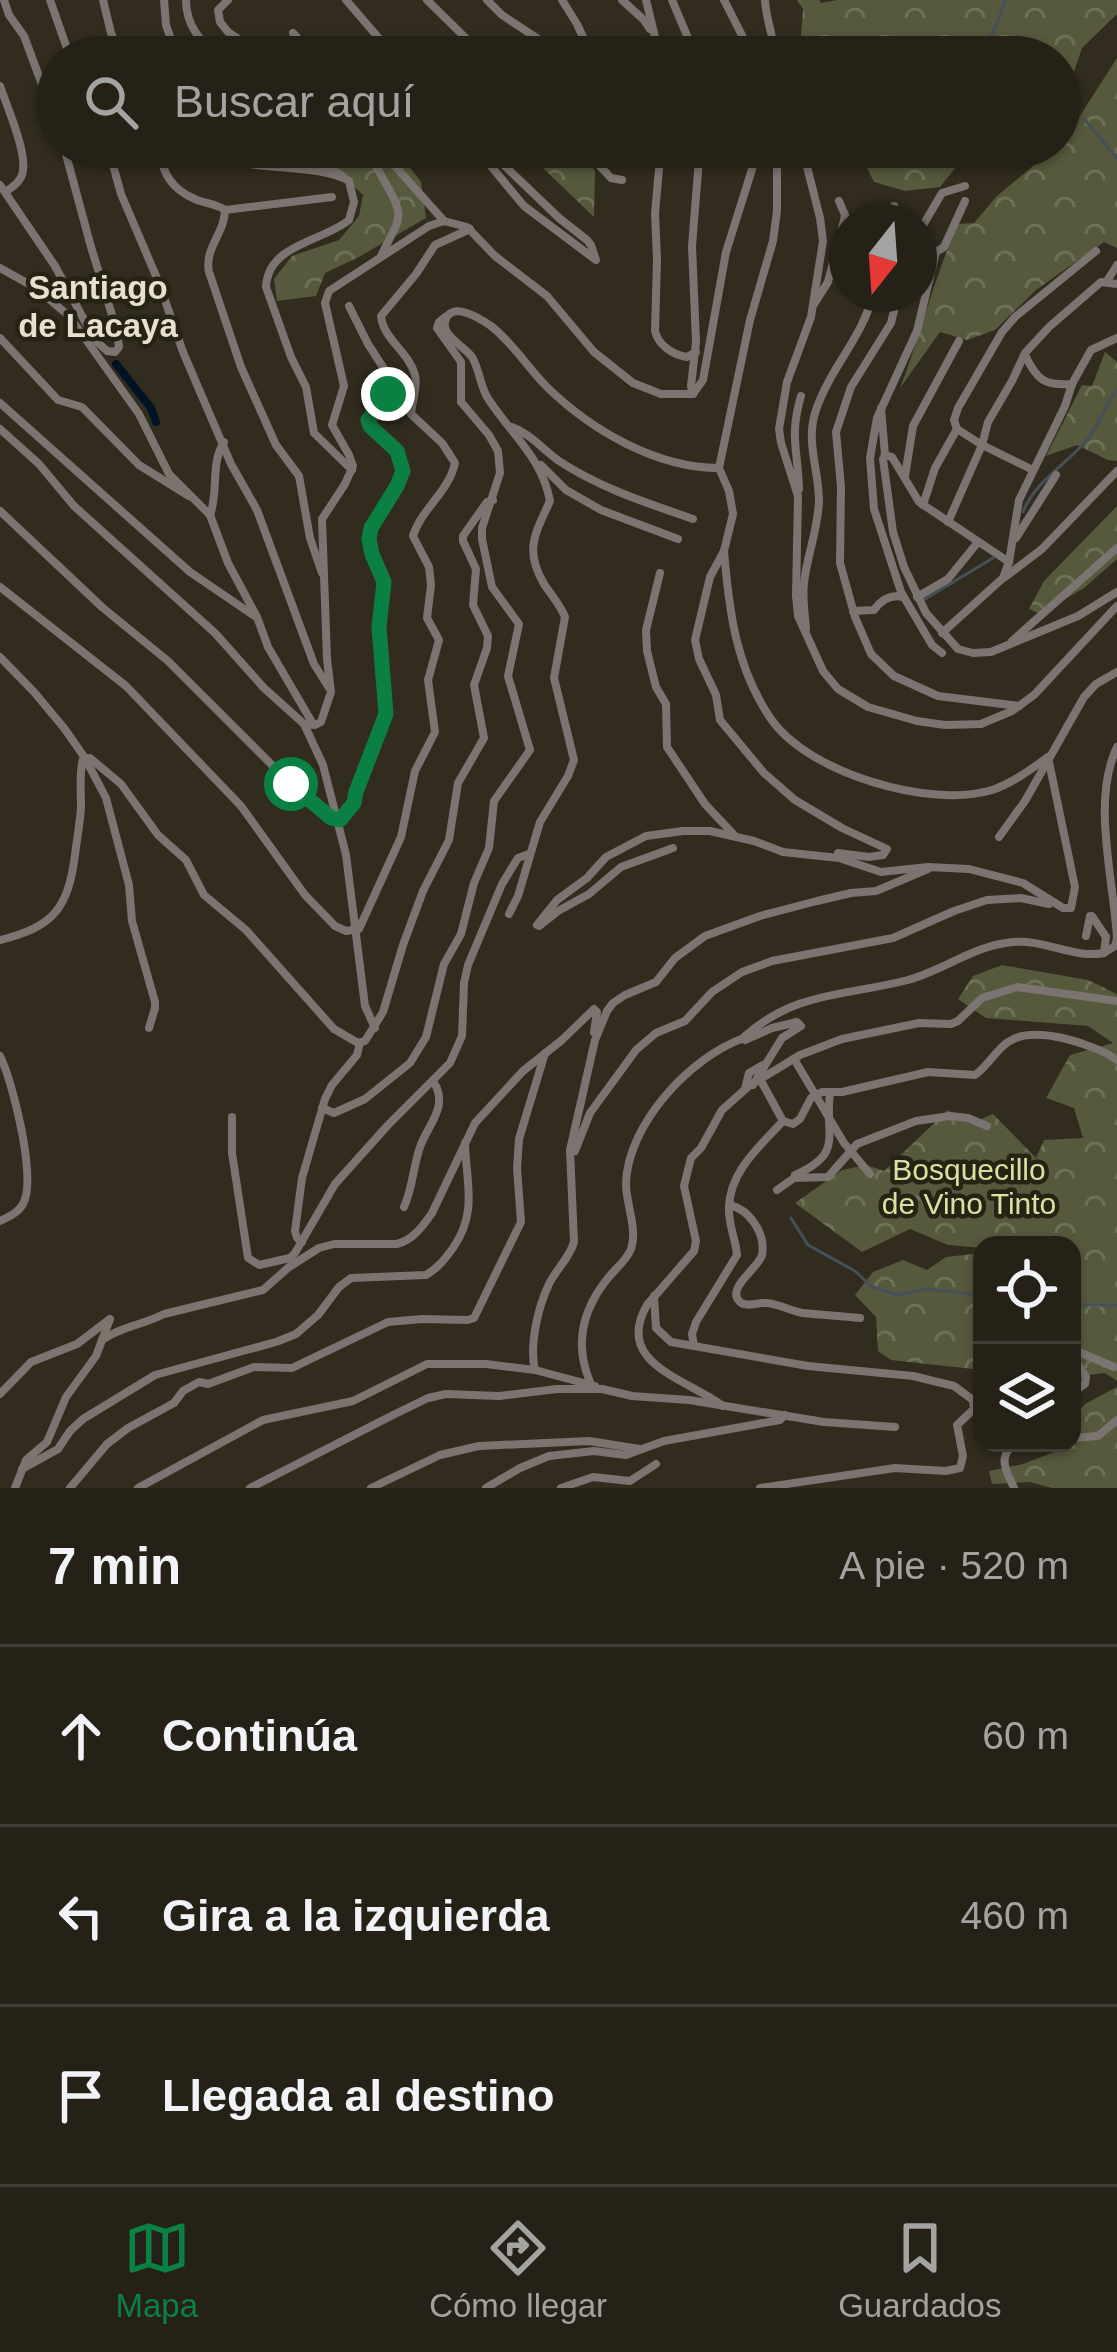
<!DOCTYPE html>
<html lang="es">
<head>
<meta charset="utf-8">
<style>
  :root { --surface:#252116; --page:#312e23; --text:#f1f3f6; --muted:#a3a3a1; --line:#423e35; --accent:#0b8043 }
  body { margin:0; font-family:Helvetica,sans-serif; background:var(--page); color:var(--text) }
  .controls { position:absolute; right:36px; bottom:36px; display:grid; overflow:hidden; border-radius:24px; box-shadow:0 3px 9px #0004 }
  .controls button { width:108px; height:108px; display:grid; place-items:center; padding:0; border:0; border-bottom:3px solid var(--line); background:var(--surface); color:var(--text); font:60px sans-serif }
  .compass { position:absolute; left:829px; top:204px; width:108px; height:108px; border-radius:50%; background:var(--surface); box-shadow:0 3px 9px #0004; rotate:197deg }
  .stop { position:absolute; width:36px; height:36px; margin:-27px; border:9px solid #0b8043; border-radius:50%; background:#fff }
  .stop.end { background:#0b8043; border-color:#fff; box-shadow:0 3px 12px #0008 }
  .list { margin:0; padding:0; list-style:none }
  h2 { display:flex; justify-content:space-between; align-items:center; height:156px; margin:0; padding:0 48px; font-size:51px }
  h2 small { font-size:39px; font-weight:400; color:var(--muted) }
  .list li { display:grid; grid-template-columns:78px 1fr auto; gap:36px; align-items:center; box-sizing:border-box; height:180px; padding:0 48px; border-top:3px solid var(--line) }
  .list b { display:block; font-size:45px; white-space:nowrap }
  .list em { font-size:39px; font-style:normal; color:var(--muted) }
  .icon { flex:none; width:66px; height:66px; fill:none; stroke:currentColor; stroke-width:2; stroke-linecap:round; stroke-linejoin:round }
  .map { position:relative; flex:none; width:1117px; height:1488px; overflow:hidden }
  .search { position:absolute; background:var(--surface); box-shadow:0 3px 9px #0004; left:36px; right:36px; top:36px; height:132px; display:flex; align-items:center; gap:30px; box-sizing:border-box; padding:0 42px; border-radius:66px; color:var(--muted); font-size:45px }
  .sheet { height:696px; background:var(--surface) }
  nav { display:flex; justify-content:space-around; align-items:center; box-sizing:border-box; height:168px; border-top:3px solid var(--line); background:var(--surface); font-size:33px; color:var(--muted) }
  nav a { display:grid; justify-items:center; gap:6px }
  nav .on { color:var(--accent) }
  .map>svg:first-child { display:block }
</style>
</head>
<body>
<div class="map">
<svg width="1117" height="1488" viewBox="0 0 1117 1488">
  <defs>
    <pattern id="forest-crowns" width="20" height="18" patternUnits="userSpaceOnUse" patternTransform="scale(3)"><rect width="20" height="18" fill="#56593b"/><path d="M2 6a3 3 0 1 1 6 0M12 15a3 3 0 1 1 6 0" fill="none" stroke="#6e7157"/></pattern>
  </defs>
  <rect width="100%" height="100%" fill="#312c1d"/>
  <g fill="url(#forest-crowns)">
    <polygon points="797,0 819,0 821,3 837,0 1117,0 1117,14 1082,48 1070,83 1060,95 1060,57 834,57 833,52 800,49 803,9"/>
    <path d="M1117,58V248L1104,242L1036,290L995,330L967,340L940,332L900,388C921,334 934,277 958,224L974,223L997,196L1056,147H1060Z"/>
    <polygon points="312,147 394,147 421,182 426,218 357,258 325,273 316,296 277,301 274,279 292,256 339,240 359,216 363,195"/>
    <polygon points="521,147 576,147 595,171 594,217"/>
    <polygon points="857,147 960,147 955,168 940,187 905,191 874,182"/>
    <polygon points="1105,352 1117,362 1117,461 1108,460 1077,445 1046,456 1082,385 1092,386"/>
    <polygon points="1117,506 1117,559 1084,588 1040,614 1029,609 1044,581"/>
    <polygon points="1002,965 1088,980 1117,994 1117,1381 1105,1373 1072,1377 1072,1245 982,1245 982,1248 948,1245 910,1229 862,1252 795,1203 842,1170 866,1165 884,1171 948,1110 970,1124 993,1114 1036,1158 1044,1140 1083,1138 1074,1108 1046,1098 1070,1055 1113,1043 1088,1026 986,1018 958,999 973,976"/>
    <polygon points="982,1253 982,1370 891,1360 878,1351 876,1317 855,1295 873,1272 903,1260 927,1270 946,1257"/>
    <polygon points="1117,1387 1117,1488 1052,1488 1030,1482 992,1484 989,1471 1023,1464 1068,1447 1067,1443 1072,1443 1072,1417 1085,1404"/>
  </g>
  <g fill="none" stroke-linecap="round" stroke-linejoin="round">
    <g stroke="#45505b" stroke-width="3">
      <polyline points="981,57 998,22 1005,0"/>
      <polyline points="1085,120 1117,158"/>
      <polyline points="912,161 921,147"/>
      <path d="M1023,512C1036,480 1066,465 1087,440C1099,425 1105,405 1117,390"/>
      <polyline points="925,599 993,558"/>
      <polyline points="791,1218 808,1245 855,1271 872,1287 899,1295 925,1289 982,1295"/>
      <polyline points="1072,1305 1117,1305"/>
    </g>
    <polyline stroke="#001225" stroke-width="8" points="116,364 151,408 156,422"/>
    <g stroke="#7c7470" stroke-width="8">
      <polyline points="4,0 9,15 24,36 57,125"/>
      <polyline points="50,0 70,57"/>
      <polyline points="103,0 111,33 121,57"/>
      <polyline points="164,0 166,25 177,57"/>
      <path d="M186,0C186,26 200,40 218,57"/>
      <polyline points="228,0 218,10 220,22 228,32 265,57"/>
      <polyline points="346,0 395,57"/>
      <polyline points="427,0 485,57"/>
      <polyline points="487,0 502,15 561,54 571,57"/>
      <polyline points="562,0 577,24 592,57"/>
      <polyline points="622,0 644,20 650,29"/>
      <polyline points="672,0 696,57"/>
      <polyline points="724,0 753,57"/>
      <path d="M765,0C766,20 774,37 775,57"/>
      <polyline points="293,33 315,57"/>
      <polyline points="654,41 662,57"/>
      <polyline points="644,57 655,37 646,0"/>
      <path d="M0,86C7,106 26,150 23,170C22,181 13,187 5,192"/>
      <polyline points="108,147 121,194 159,283 183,352 231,464 257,510 314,664 329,688"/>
      <path d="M157,147C164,174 170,189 197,200C208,204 216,204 225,210C225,233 204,248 209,272L241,367L276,445L299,476L310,538L322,573"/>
      <path d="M207,147C228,175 314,160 349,181L354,202L349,220C322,242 268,244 266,287L291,357L306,387L314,433L352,470"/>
      <polyline points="254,147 273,157 280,166"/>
      <polyline points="294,147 344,177"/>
      <path d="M358,147C370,155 375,164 382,177C407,220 401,214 381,256"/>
      <polyline points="378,147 444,221"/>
      <polyline points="470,147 485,159 524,206 596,260 591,245 587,240 559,218 485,147"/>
      <polyline points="605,147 613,160 600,160 598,164 611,178 622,180"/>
      <path d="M661,147L655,213L657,260L655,331C658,345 673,355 687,357L696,352"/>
      <polyline points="777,147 777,211 773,241 750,320 719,468 729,491 733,514 724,551 710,577 695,640 699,659 716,695 720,720 764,773 795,800 842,828 887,849 883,855 869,857 838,853"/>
      <polyline points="802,147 820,218 823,241 811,317 787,382 779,429 781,443 798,496 796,596 798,616 823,671 838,689 868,707 917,721 945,725 981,724 1012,711 1034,695 1117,606"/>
      <polyline points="0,185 55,266 95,340 107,351 115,352 119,347 117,331 91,247 64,147"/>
      <polyline points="894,206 894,222"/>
      <polyline points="225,210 332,197"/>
      <polyline points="919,232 942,193 965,186"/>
      <polyline points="0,268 36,288 69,316 139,414 169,474 210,515 228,563 257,617 268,647 313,724"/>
      <polyline points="1107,281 1117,265"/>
      <polyline points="898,294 891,323 851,387 836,432 841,487 840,563 855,617 871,654 894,676 938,696 1019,706"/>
      <polyline points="814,304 828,282 844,220 845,215 839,201"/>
      <polyline points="0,338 58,400 82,407 139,465 189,496"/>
      <path d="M1025,355C1037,380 1044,386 1072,384"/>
      <polyline points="693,394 691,386 696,342 692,246 700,147"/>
      <polyline points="0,403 190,572 256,617"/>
      <polyline points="881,408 885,455"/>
      <path d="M512,427C531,434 543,450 559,461C600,488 647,503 693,519"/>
      <polyline points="0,429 39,464 74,506 215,633 264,688 304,724 323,765 346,855 365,1006 375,1028"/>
      <polyline points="957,429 982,445 1033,470"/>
      <polyline points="541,465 566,490 601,510 678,539"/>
      <polyline points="905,476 913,426 959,341"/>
      <path d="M799,489C798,450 789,437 801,396"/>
      <polyline points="923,505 935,468 957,429 954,420 958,408 1002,332 1015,317 1096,251"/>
      <polyline points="0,511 103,608 168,661 284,777 336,821"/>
      <path d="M210,515C219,491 210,464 224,442"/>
      <polyline points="948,522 982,445 988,422 1012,381 1025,353 1049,327 1101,282 1117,284"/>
      <polyline points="1016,538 1056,475"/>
      <polyline points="1009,562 919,502 892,457 885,455 883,459 893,532 904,567 926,613 958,649 973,653 991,652 1078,616 1117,592"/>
      <polyline points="660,573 646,630 647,651 656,687 666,704 667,747 705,804 735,836"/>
      <polyline points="1005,577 1042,549 1117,471"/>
      <path d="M0,587L126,686L241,806L305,895L335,926L346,931L359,929L401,837L415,771L435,732L428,680L439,640L427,618L431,585L429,567L413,536C421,509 449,492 455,463L442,443L411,414C412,401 418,388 415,375C409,352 383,339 381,316L416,274L435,245L470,229"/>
      <polyline points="917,597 948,579 978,542"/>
      <path d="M853,611L874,610C881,600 890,594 903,597"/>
      <path d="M806,629C805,614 802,598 804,583C807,555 818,530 819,501C819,470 805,441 816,410C830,368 863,337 873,294"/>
      <polyline points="942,633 1003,578 1009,562 1019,500 1065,406 1072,384 1091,350 1117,338"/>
      <polyline points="1012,641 1117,548"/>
      <polyline points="942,653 932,645 901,592 874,509 870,458 877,418 917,331 936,252 944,247 965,201"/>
      <polyline points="0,657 34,692 64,728 85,758 106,798 129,885 132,921 155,1002 155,1008 149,1028"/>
      <polyline points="304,724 315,725 321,722 331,692 327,659 322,519 345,484 353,466 349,455 332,425 344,386 325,303 329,291 429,226 444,221 467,227 495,256 547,296 594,352 633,383 661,394 693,394 703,380 726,252 759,147"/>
      <path d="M337,821C349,815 354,805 356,792L386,714L379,627L384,582L369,539L374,522L397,486L403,471L397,451L369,423C372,406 390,398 390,378L368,344L349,306"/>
      <polyline points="999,837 1025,801 1084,697 1096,684 1117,672"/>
      <path d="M673,848L621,867L589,894L558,911L539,926L537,925L557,900L587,878L606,857L646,836L683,831H710L754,841L783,852L839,858L881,872L928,867L969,869L1023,883L1063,908H1071L1075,887L1048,757C1032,769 1011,784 992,790C930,809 808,773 771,719C736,668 729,611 724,551"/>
      <path d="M509,914L518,896L540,822L568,776L574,760L554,678L565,617C560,604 551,595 544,584C524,550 535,534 550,501C542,458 512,435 489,400C480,388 480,370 472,357C465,347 442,336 445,322C450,299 481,319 491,326C513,343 528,368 547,387C591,430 656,468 719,468"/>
      <path d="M0,940C54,927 68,908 75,855C77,839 80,823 81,807C81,791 79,773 83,759L90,758L121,784L158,835L186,860L204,895L246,930L334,1029L358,1043L365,1041L383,1012L403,945L423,891L449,840L458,783L484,738L474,685L487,648L488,636L473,605L476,569L463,541V536L487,502L493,500"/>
      <path d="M1104,953L1115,946L1117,939C1114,879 1091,802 1117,747"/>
      <path d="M0,1056C13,1082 37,1179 23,1204C18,1213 8,1217 0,1221"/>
      <polyline points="794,1059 844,1143 870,1174"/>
      <path d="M761,1081L783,1121L793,1124L800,1119L811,1098L822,1092H842L928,1072L975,1075C988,1066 995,1051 1008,1042C1034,1024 1094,1044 1117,1060"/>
      <path d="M753,1085L782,1038L801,1026L797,1022L772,1028L745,1040L744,1037C795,991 846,996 908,980C944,970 975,945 1013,942C1044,939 1074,959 1104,953L1106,937L1092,916H1090L1086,936"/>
      <polyline points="745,1089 749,1073 763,1065"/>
      <polyline points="322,1108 334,1113 365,1099 410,1063 426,1037 444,964 461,934 474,883 489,848 494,801 530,750 508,676 519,624 492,587 482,539 482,528 500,473 498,451 489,435 461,402 461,362 437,328 439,322 445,317"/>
      <polyline points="232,1117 232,1153 248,1258 259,1265 290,1258 295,1253 335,1184 388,1125 450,1063 462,1036 464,983 468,965 502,884 518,858 529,854"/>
      <polyline points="575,1151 590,1113 636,1050 656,1033 685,1021 712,992 742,972 772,961 893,938 954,911 987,900 1021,898 1049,904"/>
      <path d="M795,1175C845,1153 824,1136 830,1094"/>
      <polyline points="777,1190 794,1178 828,1177 857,1144 916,1121 950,1116 968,1118 987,1126"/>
      <path d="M729,1205C749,1209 766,1233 762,1255C759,1268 725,1288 740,1302C747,1308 758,1302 767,1303C779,1304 791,1311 803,1313C822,1315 841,1316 860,1318"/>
      <path d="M404,1207C413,1187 413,1167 420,1147C428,1124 450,1106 433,1081"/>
      <polyline points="302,1242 297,1238 295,1231 302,1178 325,1099 332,1085 357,1055 360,1043"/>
      <polyline points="654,1296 656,1328 671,1342 808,1366 913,1376 954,1386 973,1400 974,1409 957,1425 963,1456 960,1468 946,1471 895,1468 760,1488"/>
      <path d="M102,1340C122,1326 143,1325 164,1314L263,1290L289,1267L319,1248L334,1244H397C413,1240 423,1226 432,1213L475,1123L523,1071L562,1040L594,1009L597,1012L594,1032"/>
      <path d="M694,1346L692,1334L696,1322L737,1255C736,1240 728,1224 729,1208C729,1172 760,1146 783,1121"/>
      <polyline points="1072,1349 1114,1367"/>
      <polyline points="1072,1355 1086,1377 1085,1384 1072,1393"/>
      <path d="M535,1370C529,1346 538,1307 549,1284C557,1268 569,1259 574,1242L570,1150L595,1040L607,1011L613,1003L625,995L656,982L675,958L705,936L760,916L817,901L851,893L876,891L928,869"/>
      <path d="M590,1382C574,1344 582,1310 608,1278C615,1269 627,1260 631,1249C638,1230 626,1204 626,1184C627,1125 690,1057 744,1038"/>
      <polyline points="0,1394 31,1362 77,1344 110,1319 96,1356 66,1397 47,1442 26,1460 15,1488"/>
      <path d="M723,1406C688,1379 613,1364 647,1305L694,1251L696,1241L684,1186L691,1158L701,1148L722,1110L749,1086L800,1055L842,1039L919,1023L951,1024L958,1021L982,998L1017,987L1117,1001"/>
      <polyline points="1072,1438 1098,1436 1117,1420"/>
      <polyline points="1030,1443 1043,1447 1059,1443"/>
      <path d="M22,1469L58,1449L70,1431L83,1419L155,1375L276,1342L296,1334L318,1315L339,1287L351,1278L426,1275C438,1268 445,1259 453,1248C478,1212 466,1183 465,1143"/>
      <polyline points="70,1488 107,1444 128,1428 174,1403 183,1391 199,1382 208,1384 254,1367 292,1368 388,1322 422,1319 468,1320 474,1318 521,1222 517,1168 519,1139 545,1053"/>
      <polyline points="138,1488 263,1420 353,1401 427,1364 486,1364 535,1370 595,1386"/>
      <polyline points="250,1488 395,1414 428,1398 446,1394 499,1396 557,1389 602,1389 632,1396 689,1400 824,1422 895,1427"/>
      <polyline points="371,1488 440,1455 479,1446 589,1441 640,1449"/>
      <polyline points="486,1488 520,1468 549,1456 594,1451 626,1455 664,1441 780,1420 785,1415"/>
      <polyline points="561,1488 593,1477 630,1481 656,1464"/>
      <path d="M1014,1488C1006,1470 996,1456 1017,1443"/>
    </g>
  </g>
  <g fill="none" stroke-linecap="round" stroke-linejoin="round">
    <polyline stroke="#0b8043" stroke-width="15" points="291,784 331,818 340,820 354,803 356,792 386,714 379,627 384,582 372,554 369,539 371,528 397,486 403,471 397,451 370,426 368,420 388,394"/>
  </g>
  <g text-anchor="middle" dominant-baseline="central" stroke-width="9" stroke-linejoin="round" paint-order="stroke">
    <g font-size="30" fill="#d9e0a1" stroke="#272314">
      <text x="969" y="1169">Bosquecillo<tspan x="969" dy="34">de Vino Tinto</tspan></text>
    </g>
    <g font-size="33" font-weight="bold" fill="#e6e0cd" stroke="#272314">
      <text x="98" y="287">Santiago<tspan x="98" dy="38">de Lacaya</tspan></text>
    </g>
  </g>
</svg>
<div class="controls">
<button><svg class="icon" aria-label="locate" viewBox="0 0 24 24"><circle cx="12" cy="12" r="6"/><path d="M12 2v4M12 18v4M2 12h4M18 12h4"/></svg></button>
<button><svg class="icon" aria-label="layers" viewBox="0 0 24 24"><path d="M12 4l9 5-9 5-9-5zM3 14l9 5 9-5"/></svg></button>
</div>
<svg class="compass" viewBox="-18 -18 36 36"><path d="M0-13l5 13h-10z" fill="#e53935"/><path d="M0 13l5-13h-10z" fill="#a3a3a1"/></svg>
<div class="stop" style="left:291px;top:784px"></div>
<div class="stop end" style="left:388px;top:394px"></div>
<div class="search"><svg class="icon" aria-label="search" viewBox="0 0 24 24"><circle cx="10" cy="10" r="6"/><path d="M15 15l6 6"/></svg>Buscar aquí</div>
</div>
<section class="sheet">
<h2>7 min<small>A pie · 520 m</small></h2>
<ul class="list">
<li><svg class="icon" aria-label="ahead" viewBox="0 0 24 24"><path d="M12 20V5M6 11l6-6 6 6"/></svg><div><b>Continúa</b></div><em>60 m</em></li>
<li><svg class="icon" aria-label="left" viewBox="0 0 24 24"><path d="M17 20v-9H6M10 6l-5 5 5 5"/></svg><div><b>Gira a la izquierda</b></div><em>460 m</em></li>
<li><svg class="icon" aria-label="arrive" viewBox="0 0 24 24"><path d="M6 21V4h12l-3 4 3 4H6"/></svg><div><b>Llegada al destino</b></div></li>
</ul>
</section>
<nav>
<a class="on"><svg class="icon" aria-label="map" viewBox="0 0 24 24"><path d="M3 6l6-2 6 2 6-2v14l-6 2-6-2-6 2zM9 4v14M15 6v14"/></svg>Mapa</a>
<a><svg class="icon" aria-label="directions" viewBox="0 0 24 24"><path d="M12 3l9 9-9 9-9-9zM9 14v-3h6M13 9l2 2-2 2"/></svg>Cómo llegar</a>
<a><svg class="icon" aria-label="saved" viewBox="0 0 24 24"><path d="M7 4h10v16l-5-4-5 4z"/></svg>Guardados</a>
</nav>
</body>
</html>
